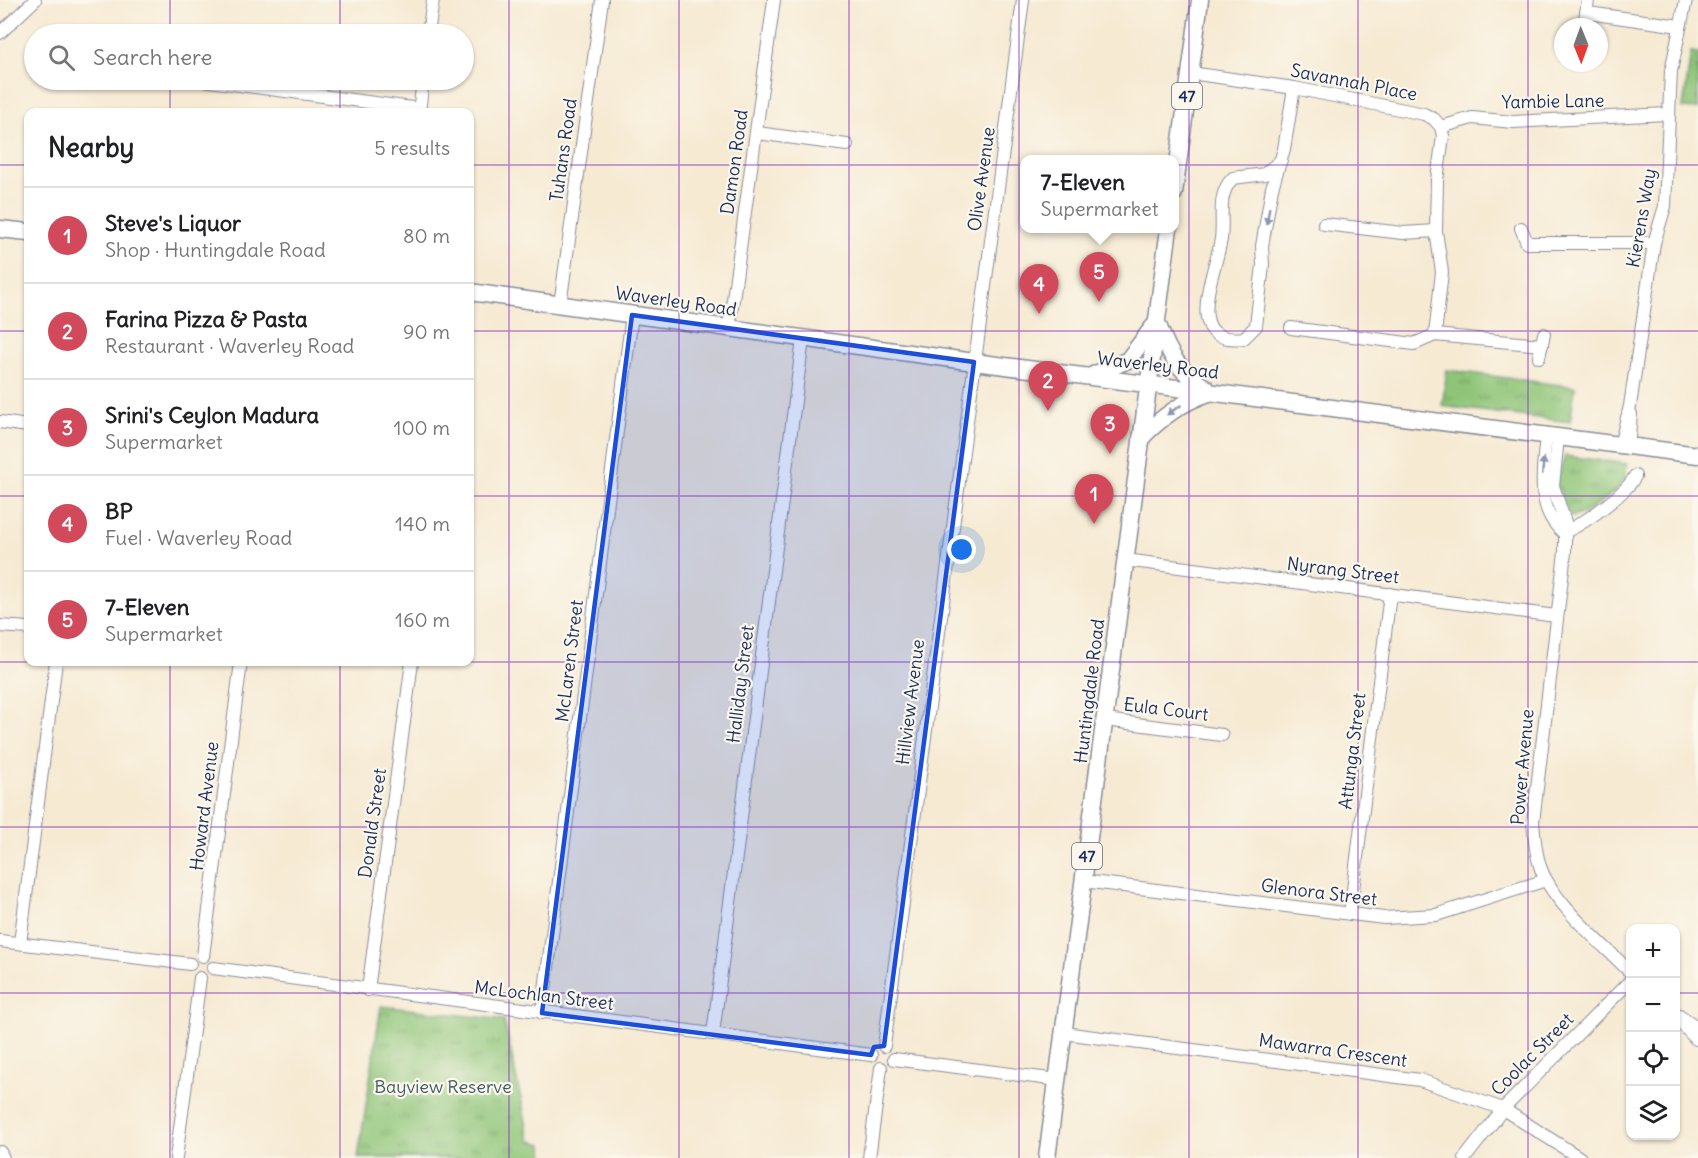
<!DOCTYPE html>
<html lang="en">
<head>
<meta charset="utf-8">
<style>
  :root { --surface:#fff; --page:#f2f2f2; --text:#202124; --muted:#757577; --line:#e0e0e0; --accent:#d1495b }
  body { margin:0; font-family:Delius,sans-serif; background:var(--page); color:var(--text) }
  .controls { position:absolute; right:18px; bottom:18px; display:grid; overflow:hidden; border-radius:12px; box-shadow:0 2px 4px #0004 }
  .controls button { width:54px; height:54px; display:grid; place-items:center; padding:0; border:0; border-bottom:2px solid var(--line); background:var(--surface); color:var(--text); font:30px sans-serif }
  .compass { position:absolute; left:1554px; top:18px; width:54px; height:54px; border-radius:50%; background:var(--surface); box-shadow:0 2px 4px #0004; rotate:179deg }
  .you { position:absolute; left:962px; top:550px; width:21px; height:21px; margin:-15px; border:4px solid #fff; border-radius:50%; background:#1a73e8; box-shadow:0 0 0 9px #1a73e833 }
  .badge { display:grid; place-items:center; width:39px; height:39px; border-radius:50%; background:var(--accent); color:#fff; font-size:20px; font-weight:700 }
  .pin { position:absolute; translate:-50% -50px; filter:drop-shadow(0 2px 3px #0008) }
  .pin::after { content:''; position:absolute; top:32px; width:21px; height:18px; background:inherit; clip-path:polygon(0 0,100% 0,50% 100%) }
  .popup { position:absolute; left:1020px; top:155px; width:159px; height:78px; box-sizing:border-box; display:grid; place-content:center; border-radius:12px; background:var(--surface); filter:drop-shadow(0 2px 4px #0005); font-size:20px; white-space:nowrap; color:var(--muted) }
  .popup b { font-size:22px; color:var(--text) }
  .popup::after { content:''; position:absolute; left:50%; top:100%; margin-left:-12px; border:12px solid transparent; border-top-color:var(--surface) }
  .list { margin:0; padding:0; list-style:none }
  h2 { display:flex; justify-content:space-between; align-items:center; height:78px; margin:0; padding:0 24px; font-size:26px }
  h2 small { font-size:20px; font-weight:400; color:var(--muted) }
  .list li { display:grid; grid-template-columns:39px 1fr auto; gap:18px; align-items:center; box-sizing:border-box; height:96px; padding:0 24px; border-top:2px solid var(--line) }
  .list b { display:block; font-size:22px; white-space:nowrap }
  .list p { margin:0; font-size:20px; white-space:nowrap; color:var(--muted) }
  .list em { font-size:20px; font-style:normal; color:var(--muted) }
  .icon { flex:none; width:33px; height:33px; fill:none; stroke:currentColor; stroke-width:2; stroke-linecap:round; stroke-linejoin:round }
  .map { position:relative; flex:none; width:1698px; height:1158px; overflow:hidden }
  .search { position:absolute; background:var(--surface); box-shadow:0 2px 4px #0004; left:24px; top:24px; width:450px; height:66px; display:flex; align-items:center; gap:15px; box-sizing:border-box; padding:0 21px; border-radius:33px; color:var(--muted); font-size:22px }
  .panel { position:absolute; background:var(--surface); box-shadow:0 2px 4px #0004; left:24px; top:108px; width:450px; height:558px; border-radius:12px }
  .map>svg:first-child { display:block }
</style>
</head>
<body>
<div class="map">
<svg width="1698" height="1158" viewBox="0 0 1698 1158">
  <defs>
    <pattern id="grass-tufts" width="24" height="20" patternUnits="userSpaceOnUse" patternTransform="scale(1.5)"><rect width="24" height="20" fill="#8ec477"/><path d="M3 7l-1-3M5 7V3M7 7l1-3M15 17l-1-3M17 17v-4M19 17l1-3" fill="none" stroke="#73a065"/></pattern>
  </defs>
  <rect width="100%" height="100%" fill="#fbf7ec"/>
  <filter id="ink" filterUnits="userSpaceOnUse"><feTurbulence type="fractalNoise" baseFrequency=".0167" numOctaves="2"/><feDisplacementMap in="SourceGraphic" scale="12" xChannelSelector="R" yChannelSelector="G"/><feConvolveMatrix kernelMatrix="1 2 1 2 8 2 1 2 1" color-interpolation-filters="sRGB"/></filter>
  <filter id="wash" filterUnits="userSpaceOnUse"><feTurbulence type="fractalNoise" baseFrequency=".008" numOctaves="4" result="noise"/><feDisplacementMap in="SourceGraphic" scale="24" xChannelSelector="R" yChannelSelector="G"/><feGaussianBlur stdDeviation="1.35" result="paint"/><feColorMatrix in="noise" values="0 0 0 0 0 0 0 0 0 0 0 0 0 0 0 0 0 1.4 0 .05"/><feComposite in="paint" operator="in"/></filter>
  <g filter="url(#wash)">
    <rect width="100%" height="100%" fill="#f6ead3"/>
    <g fill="url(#grass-tufts)" stroke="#547a6a" stroke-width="1.5">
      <polygon points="1691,52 1698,53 1698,109 1683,108"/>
      <polygon points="1447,370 1575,387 1570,422 1442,406"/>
      <path d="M1565,456L1627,464C1626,470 1626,478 1622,483C1615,493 1582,519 1570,516L1556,484Z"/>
      <polygon points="381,1006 504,1020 530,1141 543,1144 544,1158 358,1158"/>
    </g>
  </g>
  <g filter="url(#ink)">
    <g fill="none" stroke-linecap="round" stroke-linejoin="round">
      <defs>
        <g id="minor">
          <polyline points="1588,13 1680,26"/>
          <polyline points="1584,25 1588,0"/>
          <polyline points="0,33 35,0"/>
          <polyline points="428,34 433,0"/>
          <polyline points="1191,73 1294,88 1424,114 1434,119 1441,127 1443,136 1437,180 1436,231 1442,272 1435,335"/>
          <polyline points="202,80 420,109"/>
          <polyline points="166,81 172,80"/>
          <polyline points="419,112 423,80"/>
          <polyline points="1441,127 1472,118 1513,122 1667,114"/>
          <polyline points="757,133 847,145"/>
          <path d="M1281,160L1265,174L1233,178C1216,195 1224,217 1221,239C1216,272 1180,346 1244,338L1256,326L1263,265L1262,246L1272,188L1284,149L1294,88"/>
          <polyline points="1324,224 1403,233 1436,231"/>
          <polyline points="1521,228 1527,243 1654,243"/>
          <polyline points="560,305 602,0"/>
          <polyline points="1291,328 1414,344 1435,335 1542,345"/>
          <polyline points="729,329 774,0"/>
          <polyline points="1539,357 1544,334"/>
          <polyline points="0,422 28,426"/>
          <path d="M1546,436C1543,468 1535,509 1563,532"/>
          <path d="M1558,438L1553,486L1565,522V552L1533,822C1535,842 1536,862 1546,880C1566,915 1603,944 1630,972"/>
          <polyline points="1620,446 1630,406 1654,243 1665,206 1671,71 1686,0"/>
          <polyline points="1628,447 1631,414"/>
          <path d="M1563,532C1580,527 1628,492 1635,476"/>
          <polyline points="1125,560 1556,616"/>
          <polyline points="0,626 28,628"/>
          <polyline points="1105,720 1222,735"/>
          <polyline points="1083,881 1384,918 1436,915 1546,880"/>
          <polyline points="1350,914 1390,594"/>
          <polyline points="0,941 190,964"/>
          <polyline points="20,943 56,662"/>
          <polyline points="203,956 241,662"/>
          <polyline points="213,968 871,1055"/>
          <polyline points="368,990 412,662"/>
          <polyline points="542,1013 632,315"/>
          <polyline points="1679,1015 1698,1028"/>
          <polyline points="1676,1018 1696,1039"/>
          <polyline points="1064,1033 1420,1080 1503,1109 1580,1158"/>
          <polyline points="713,1034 803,339"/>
          <polyline points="884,1046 1023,0"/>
          <polyline points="894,1059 1058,1080"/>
          <polyline points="0,1152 3,1158"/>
          <polyline points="176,1158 200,978"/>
          <polyline points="869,1158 881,1068"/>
          <polyline points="1465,1158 1503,1109 1630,981"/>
        </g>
        <g id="major">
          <polyline points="1174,193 1200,0"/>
          <polyline points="0,229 28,232"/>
          <polyline points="470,292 974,362 1698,455"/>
          <path d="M1158,325C1169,354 1179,372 1206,388"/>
          <polyline points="1093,375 1128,360 1153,327"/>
          <path d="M1141,438C1162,417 1182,402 1209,393"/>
          <polyline points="1047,1158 1169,228"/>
        </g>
      </defs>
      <use href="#minor" stroke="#888c98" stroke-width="14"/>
      <use href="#major" stroke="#888c98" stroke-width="19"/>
      <use href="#minor" stroke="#fff" stroke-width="12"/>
      <use href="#major" stroke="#fff" stroke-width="16"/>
    </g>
    <defs><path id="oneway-solid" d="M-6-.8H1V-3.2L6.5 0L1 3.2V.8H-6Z" transform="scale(1.5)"/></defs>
    <g fill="#8d97ae">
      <use href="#oneway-solid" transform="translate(1268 216) rotate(99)"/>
      <use href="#oneway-solid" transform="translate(1174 410) rotate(146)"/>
      <use href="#oneway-solid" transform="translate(1543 466) rotate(-85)"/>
    </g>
  </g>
  <path fill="#1d4ed8" fill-opacity="0.2" stroke="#1d4ed8" stroke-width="4.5" stroke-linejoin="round" d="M632,315L974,362L884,1046L874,1047L871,1055L542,1013Z"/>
  <path fill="none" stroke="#7b2cbf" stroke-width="1.5" stroke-opacity="0.55" d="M170,0V34M340,0V34M509,0V1158M679,0V1158M849,0V1158M1019,0V1158M1189,0V1158M1358,0V1158M1528,0V1158M170,80V112M340,80V112M0,165H28M470,165H1698M0,331H28M470,331H1698M0,496H28M470,496H1698M0,662H1698M170,662V1158M340,662V1158M0,827H1698M0,993H1630M1676,993H1698"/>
  <g text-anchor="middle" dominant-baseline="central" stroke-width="4.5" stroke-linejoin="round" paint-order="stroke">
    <g fill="#fbf7ec" stroke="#5e6b89" stroke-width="1.5">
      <rect x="1172" y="83" width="30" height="26" rx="4.5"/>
      <rect x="1072" y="843" width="30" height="26" rx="4.5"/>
    </g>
    <g font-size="16" font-weight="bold" fill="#1b2f5e">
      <text x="1187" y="96">47</text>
      <text x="1087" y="856">47</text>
    </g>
    <g font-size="18" fill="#1b2f5e" stroke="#fbf7ec">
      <text transform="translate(1354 82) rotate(11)">Savannah Place</text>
      <text transform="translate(1553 101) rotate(-1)">Yambie Lane</text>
      <text transform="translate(563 150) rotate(-82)">Tuhans Road</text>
      <text transform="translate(734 162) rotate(-82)">Damon Road</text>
      <text transform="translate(981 179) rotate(-82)">Olive Avenue</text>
      <text transform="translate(1641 218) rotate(-80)">Kierens Way</text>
      <text transform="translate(676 301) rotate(8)">Waverley Road</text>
      <text transform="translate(1158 365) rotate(7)">Waverley Road</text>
      <text transform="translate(1343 570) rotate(7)">Nyrang Street</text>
      <text transform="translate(569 661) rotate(-83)">McLaren Street</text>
      <text transform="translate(740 684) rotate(-83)">Halliday Street</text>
      <text transform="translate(1089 691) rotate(-83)">Huntingdale Road</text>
      <text transform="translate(910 702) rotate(-83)">Hillview Avenue</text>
      <text transform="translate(1166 709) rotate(7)">Eula Court</text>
      <text transform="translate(1352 751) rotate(-83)">Attunga Street</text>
      <text transform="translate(1522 767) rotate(-85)">Power Avenue</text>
      <text transform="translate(204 806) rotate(-83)">Howard Avenue</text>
      <text transform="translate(372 823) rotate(-82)">Donald Street</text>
      <text transform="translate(1319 892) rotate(7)">Glenora Street</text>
      <text transform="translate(544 995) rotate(7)">McLochlan Street</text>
      <text transform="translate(1333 1050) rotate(8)">Mawarra Crescent</text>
      <text transform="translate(1532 1054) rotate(-45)">Coolac Street</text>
    </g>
    <g font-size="18" fill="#3e5c66" stroke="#fbf7ec">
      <text x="443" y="1086">Bayview Reserve</text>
    </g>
  </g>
</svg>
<div class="controls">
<button>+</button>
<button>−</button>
<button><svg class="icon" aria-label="locate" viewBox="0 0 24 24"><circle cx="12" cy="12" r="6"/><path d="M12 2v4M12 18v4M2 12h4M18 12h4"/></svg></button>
<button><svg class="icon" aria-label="layers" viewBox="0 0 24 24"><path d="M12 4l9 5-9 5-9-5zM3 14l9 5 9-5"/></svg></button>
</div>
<svg class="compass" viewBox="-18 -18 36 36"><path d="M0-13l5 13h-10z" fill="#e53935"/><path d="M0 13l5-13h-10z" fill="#757577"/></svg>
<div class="you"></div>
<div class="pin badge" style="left:1094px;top:524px">1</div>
<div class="pin badge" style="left:1048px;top:411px">2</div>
<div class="pin badge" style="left:1110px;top:454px">3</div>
<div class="pin badge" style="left:1039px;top:314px">4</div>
<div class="pin badge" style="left:1099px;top:302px">5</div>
<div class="popup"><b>7-Eleven</b>Supermarket</div>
<div class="search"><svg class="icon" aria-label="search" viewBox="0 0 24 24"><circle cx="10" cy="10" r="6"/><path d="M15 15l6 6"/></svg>Search here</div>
<section class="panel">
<h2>Nearby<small>5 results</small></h2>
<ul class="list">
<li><span class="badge">1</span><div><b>Steve's Liquor</b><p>Shop · Huntingdale Road</p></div><em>80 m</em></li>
<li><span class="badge">2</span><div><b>Farina Pizza &amp; Pasta</b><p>Restaurant · Waverley Road</p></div><em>90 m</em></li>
<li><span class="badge">3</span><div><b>Srini's Ceylon Madura</b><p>Supermarket</p></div><em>100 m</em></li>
<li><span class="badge">4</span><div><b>BP</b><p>Fuel · Waverley Road</p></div><em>140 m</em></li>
<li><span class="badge">5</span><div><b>7-Eleven</b><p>Supermarket</p></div><em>160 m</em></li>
</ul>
</section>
</div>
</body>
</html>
